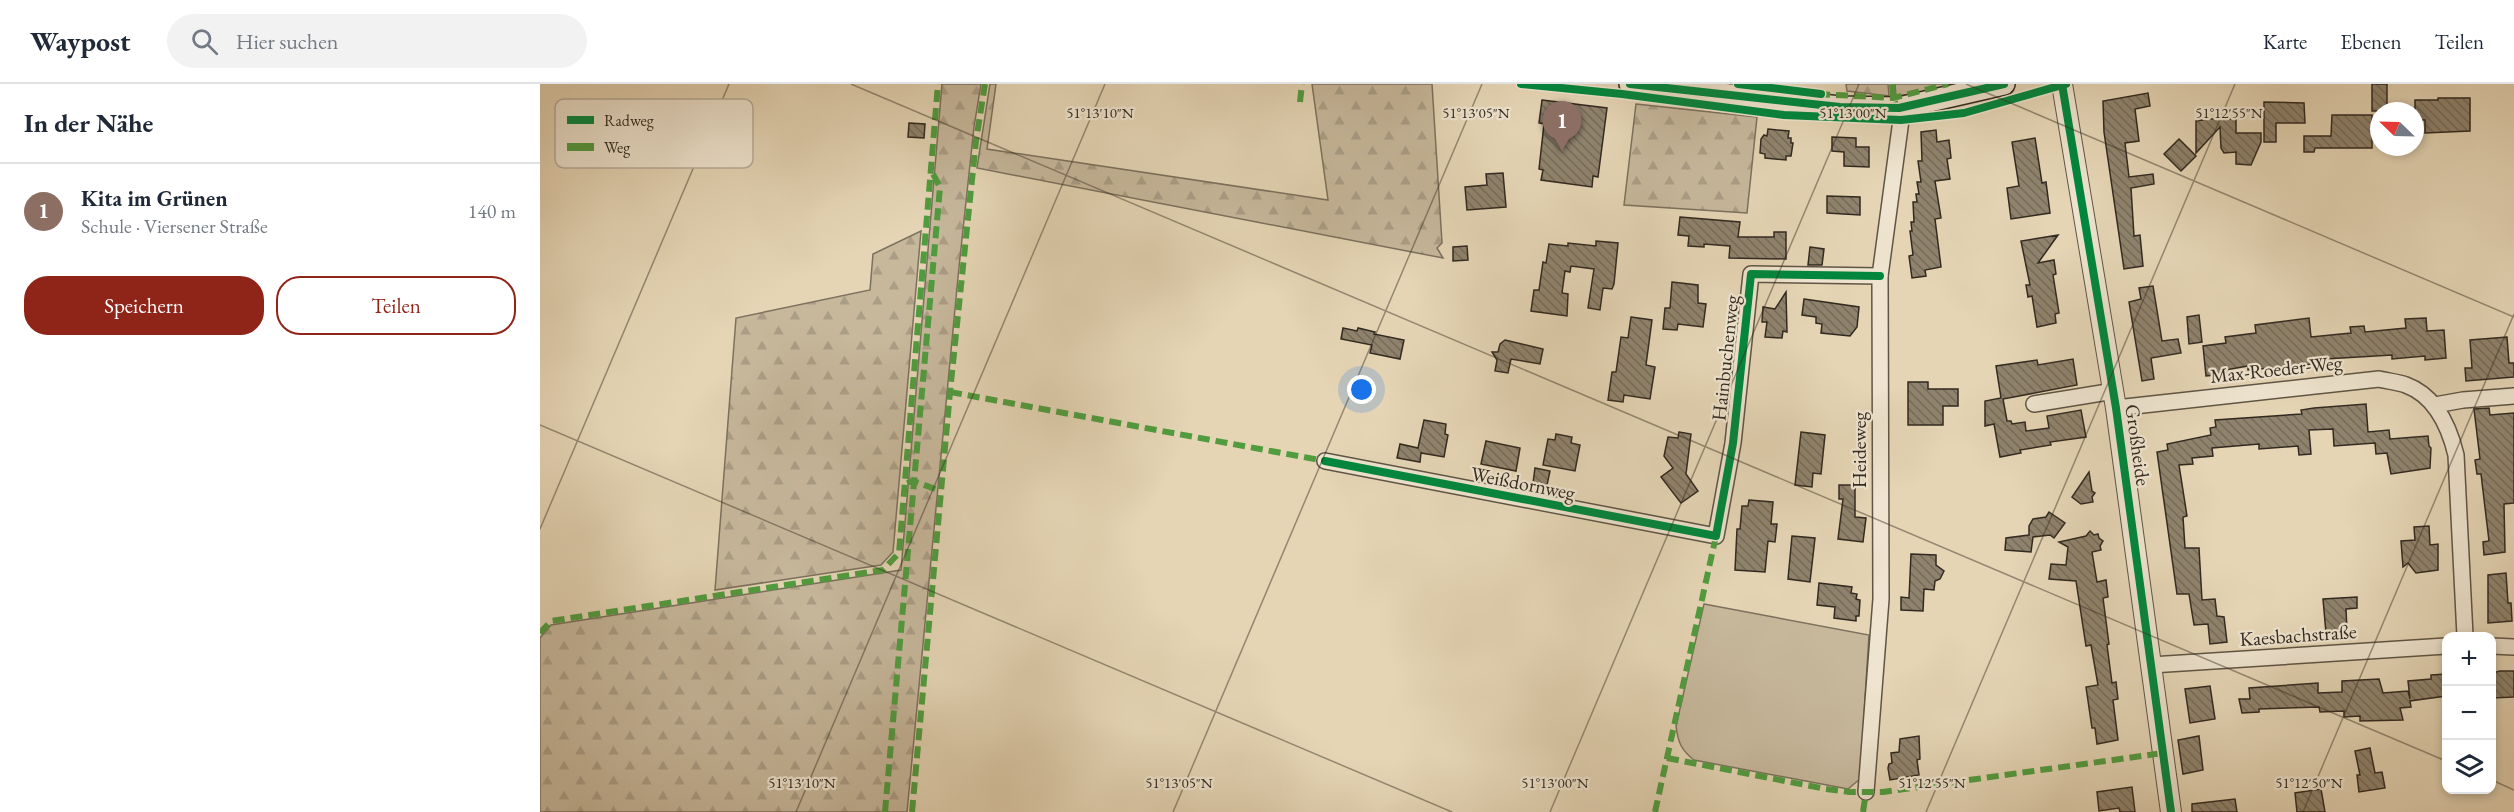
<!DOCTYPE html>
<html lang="de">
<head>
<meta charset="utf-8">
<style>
  :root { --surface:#fff; --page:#f2f2f3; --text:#1f2937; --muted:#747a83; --line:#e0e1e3; --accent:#8f2418 }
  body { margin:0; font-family:"EB Garamond",serif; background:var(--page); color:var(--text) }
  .controls { position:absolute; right:18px; bottom:18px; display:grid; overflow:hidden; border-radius:12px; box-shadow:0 3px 9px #0003 }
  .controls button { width:54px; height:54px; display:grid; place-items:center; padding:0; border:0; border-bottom:2px solid var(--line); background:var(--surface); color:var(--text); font:30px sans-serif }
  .compass { position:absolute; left:1830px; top:18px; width:54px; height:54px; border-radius:50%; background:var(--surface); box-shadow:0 3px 9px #0003; rotate:293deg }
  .you { position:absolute; left:822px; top:306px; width:21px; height:21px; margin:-15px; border:4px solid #fff; border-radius:50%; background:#1a73e8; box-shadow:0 0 0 9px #1a73e833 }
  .badge { display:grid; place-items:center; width:39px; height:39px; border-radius:50%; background:var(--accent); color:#fff; font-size:20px; font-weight:700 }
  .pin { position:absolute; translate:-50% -50px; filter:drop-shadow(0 2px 3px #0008) }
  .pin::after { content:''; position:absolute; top:32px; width:21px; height:18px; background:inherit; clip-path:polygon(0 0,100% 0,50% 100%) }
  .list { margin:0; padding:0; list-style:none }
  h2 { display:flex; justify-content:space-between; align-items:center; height:78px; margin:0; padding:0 24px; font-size:26px }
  h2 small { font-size:20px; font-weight:400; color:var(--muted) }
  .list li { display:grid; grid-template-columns:39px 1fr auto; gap:18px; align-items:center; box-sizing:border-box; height:96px; padding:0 24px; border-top:2px solid var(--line) }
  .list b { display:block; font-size:22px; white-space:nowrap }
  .list p { margin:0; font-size:20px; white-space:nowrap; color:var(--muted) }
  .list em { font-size:20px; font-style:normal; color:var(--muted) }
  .actions { display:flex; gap:12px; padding:18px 24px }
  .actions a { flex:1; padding:14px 0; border:2px solid var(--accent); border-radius:24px; text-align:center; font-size:21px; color:var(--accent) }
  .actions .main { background:var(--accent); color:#fff }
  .icon { flex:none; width:33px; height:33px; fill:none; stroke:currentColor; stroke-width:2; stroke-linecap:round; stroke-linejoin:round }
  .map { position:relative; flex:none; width:1974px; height:728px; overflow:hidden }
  header { display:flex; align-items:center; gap:36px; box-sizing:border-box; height:84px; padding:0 30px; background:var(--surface); border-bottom:2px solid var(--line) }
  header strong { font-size:28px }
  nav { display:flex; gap:33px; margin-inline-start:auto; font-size:21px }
  .search { width:420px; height:54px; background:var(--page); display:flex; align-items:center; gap:15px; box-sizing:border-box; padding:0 21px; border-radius:33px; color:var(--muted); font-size:22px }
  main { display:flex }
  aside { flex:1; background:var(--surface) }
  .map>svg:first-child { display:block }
</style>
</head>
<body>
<header>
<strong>Waypost</strong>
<div class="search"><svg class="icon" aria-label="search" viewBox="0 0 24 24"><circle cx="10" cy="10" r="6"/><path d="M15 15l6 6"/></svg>Hier suchen</div>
<nav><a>Karte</a><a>Ebenen</a><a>Teilen</a></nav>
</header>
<main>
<aside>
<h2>In der Nähe<small></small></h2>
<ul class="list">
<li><span class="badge" style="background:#8d6e63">1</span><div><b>Kita im Grünen</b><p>Schule · Viersener Straße</p></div><em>140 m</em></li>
</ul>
<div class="actions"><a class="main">Speichern</a><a>Teilen</a></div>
</aside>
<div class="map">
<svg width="1974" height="728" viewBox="0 0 1974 728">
  <defs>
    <pattern id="forest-firs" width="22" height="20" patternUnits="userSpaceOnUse" patternTransform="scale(1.5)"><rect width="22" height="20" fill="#c7b89c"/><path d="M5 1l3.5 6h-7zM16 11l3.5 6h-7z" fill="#ab9e86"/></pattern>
    <pattern id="building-back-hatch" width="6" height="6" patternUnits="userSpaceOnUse" patternTransform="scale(1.5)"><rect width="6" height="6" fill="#8f836d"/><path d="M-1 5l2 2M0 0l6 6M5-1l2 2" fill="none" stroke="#756b59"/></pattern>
  </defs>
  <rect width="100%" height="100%" fill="#e5d5b5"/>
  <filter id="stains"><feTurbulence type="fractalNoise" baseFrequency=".00333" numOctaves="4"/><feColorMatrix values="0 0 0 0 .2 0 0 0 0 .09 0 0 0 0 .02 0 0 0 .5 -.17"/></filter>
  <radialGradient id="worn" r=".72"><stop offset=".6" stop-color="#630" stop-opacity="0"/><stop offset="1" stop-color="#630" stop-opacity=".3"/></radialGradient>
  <g fill="#c7b89c" stroke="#7c715e" stroke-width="1.5">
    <polygon points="1355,0 1422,0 1398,7 1356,12"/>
    <path d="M1164,520L1329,551L1320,695L1308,705L1154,676C1141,666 1138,658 1136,642Z"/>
  </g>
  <g fill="url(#forest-firs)" stroke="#7c715e" stroke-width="1.5">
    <polygon points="402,0 441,0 434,43 419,183 367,728 0,728 0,554 11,541 361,486"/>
    <polygon points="450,0 456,0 447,65 788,116 772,0 892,0 902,159 897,164 903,174 437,84"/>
    <polygon points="1306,0 1348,0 1349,12 1307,7"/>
    <polygon points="1096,20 1217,33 1207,129 1084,121"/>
    <polygon points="381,147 353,468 341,481 175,506 196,234 330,206 333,170"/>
  </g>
  <g fill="url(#building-back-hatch)" stroke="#322a20" stroke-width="1.5">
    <rect x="1832" y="0" width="15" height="27"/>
    <polygon points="1608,9 1610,22 1595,25 1599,57 1585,59 1589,93 1613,90 1614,100 1591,104 1594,152 1600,151 1603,182 1584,185 1564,48 1563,17"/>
    <polygon points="1898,14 1930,14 1930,47 1885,49 1885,36 1875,36 1875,16 1898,16"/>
    <polygon points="1002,16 1067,24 1058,93 1053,92 1052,103 1001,96 1003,86 999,85 1004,40 999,39"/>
    <polygon points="1724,18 1764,19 1765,39 1736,39 1736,58 1724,58"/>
    <polygon points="1792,31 1832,31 1832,64 1775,64 1774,68 1764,68 1764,52 1791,52"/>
    <polygon points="1670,35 1696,35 1696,49 1721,49 1721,58 1711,81 1696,80 1696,68 1684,69 1681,64 1680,43 1656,69 1656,37"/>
    <polygon points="369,39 385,40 384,54 368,53"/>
    <polygon points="1228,45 1249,47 1248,54 1251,54 1251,59 1253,59 1251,72 1246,72 1246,76 1235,75 1225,74 1225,70 1220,69 1221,55 1224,51 1227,52"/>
    <polygon points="1396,46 1397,58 1409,56 1411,74 1407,75 1410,95 1395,97 1401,134 1395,135 1401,183 1385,186 1386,192 1372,194 1369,172 1373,171 1370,147 1372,147 1371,138 1374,138 1373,118 1377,118 1376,110 1379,110 1377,98 1381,98 1378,77 1382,77 1381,48"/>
    <polygon points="1292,53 1316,54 1316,63 1329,63 1329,83 1304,82 1304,68 1292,67"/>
    <polygon points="1495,54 1502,99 1506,98 1510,129 1471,135 1467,104 1479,102 1472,58"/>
    <polygon points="1639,55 1656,72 1641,87 1624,70"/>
    <polygon points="963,89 966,123 927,126 925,103 947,101 946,90"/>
    <polygon points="1287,112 1320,113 1320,131 1287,129"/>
    <polygon points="1140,133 1200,138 1198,153 1234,153 1234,148 1246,148 1246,175 1189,174 1190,162 1164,160 1164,163 1148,162 1149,152 1138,151"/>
    <polygon points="1518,151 1498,179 1514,176 1516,190 1513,191 1519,229 1515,230 1516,239 1497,243 1492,212 1488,213 1486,201 1490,201 1481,157"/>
    <polygon points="1056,157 1078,159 1074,200 1072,205 1063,204 1060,226 1048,224 1054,185 1031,182 1030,188 1025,187 1022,209 1028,210 1027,232 991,227 994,206 999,206 1003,178 1006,179 1009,160 1028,162 1028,159 1056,162"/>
    <polygon points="927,162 928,176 913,177 913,163"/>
    <polygon points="1270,163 1284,165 1282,181 1268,181"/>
    <polygon points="1132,198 1158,201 1158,219 1166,220 1163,243 1138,240 1137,246 1123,245 1125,224 1130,224"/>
    <polygon points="1613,202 1622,257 1638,255 1641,269 1611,274 1614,295 1602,297 1589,218 1601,215 1599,204"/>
    <polygon points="1246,208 1247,248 1243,247 1242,254 1225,253 1227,238 1222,238 1223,223 1235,225"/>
    <polygon points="1264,215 1319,223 1317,243 1310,252 1281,249 1282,240 1276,239 1276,233 1262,231"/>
    <polygon points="1659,231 1662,258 1649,260 1647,233"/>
    <polygon points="1091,233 1112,236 1106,281 1115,283 1110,315 1084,311 1083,318 1068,316 1072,288 1076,288 1081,253 1088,254"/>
    <polygon points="1769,234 1771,253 1811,249 1810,243 1824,242 1825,248 1866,244 1865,235 1886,234 1887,247 1904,246 1906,274 1885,276 1885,272 1852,275 1852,271 1785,275 1785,278 1775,280 1708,286 1708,282 1685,286 1686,290 1666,292 1663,262 1686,259 1685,253 1716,249 1715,241"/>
    <polygon points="803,244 817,247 818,244 835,248 834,250 864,256 860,275 830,269 832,261 801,255"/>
    <polygon points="1967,253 1969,279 1974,279 1974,293 1926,297 1925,284 1932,284 1930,256"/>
    <polygon points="965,256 1003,265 1000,280 971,275 968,289 955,287 957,276 952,268 958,268 960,260"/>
    <polygon points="1533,275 1537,301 1463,315 1467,337 1471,337 1472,340 1485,338 1486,347 1509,344 1507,332 1541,326 1546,353 1510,358 1511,361 1480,366 1481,369 1460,373 1454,340 1445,342 1445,317 1461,314 1456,282 1497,276 1498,281"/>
    <polygon points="1368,298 1388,298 1388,305 1418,305 1418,322 1403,322 1403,341 1368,341"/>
    <polygon points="1826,320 1828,348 1849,346 1850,355 1888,352 1889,362 1891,364 1890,384 1851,390 1847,369 1836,370 1835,359 1794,362 1793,345 1769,346 1771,370 1759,371 1758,362 1719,365 1719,360 1672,364 1673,372 1652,374 1653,380 1639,381 1647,432 1643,433 1645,464 1659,464 1662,516 1675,515 1677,532 1684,533 1687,558 1670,560 1668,540 1654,541 1649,510 1637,510 1617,368 1628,366 1627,360 1671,351 1670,344 1676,343 1675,336 1762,330 1761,326 1774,324"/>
    <polygon points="1949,324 1950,331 1974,329 1974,419 1964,420 1965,468 1944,471 1943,458 1949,457 1941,390 1937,390 1935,376 1940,375 1934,325"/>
    <polygon points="884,336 906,340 905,350 908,351 904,373 881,369 880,378 857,374 860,360 878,364"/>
    <polygon points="1139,348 1151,350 1146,390 1158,407 1141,419 1121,393 1133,384 1124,372 1128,353 1138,354"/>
    <polygon points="1261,348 1285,351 1281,390 1273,389 1272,403 1255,401"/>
    <polygon points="1016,350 1032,353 1031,359 1040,361 1035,387 1003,381 1008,355 1015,356"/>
    <polygon points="946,357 980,364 976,387 941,380"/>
    <polygon points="995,384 1010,387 1007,401 993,399"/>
    <polygon points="1549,388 1552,407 1555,409 1552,413 1553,418 1541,420 1532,413"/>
    <polygon points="1299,401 1315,401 1315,433 1326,434 1323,458 1298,455 1303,415 1299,415"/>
    <polygon points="1209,416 1233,418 1231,440 1237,440 1235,458 1228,457 1225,488 1195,486 1197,445 1200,445 1202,422 1208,422"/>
    <polygon points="1509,428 1525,439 1514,454 1510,451 1493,453 1491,468 1465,466 1466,454 1489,451 1489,442 1493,435 1506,433"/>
    <polygon points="1889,442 1890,461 1898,460 1898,486 1876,489 1868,479 1863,483 1861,457 1875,456 1874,443"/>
    <polygon points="1550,447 1554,451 1558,450 1559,454 1563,457 1560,462 1561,466 1552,468 1557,498 1566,496 1568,513 1563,514 1569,560 1567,561 1572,599 1576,598 1578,615 1573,616 1578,656 1557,660 1555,644 1552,644 1546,603 1558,601 1551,561 1546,562 1536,497 1509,495 1511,480 1526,481 1528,463 1519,458 1546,452"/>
    <polygon points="1252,452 1275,454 1270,498 1248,495"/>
    <polygon points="1371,470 1396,471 1396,481 1404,487 1400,495 1395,497 1394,506 1384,505 1383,527 1361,526 1361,513 1369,514"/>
    <polygon points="1966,489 1968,519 1971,519 1972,537 1948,539 1948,491"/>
    <polygon points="1279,499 1312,503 1311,509 1317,510 1316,515 1320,516 1319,532 1316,532 1316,537 1294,534 1295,523 1277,521"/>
    <polygon points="1817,513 1817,524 1806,525 1807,548 1786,549 1783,515"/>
    <polygon points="1960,587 1974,587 1974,613 1952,614 1952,589"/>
    <polygon points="1906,590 1906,612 1870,617 1871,623 1860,624 1863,636 1820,637 1820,632 1804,633 1804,627 1780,628 1779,623 1719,625 1719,628 1702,629 1699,615 1710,615 1709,604 1778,599 1778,609 1802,608 1802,597 1839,595 1843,609 1868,607 1870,615 1868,597 1891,595 1891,591"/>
    <polygon points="1670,602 1675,635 1650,639 1645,605"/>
    <polygon points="1379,652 1380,675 1377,676 1379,691 1350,696 1348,684 1349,680 1352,679 1351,669 1359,668 1360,655"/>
    <polygon points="1659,652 1663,686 1643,690 1638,656"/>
    <polygon points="1830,664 1835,689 1842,688 1845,704 1819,708 1817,691 1820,691 1815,667"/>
    <polygon points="1592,703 1595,728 1580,728 1579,724 1559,727 1557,708"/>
    <polygon points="1781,705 1785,728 1757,728 1755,709"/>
    <polygon points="1695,715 1697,728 1652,728 1652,720"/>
  </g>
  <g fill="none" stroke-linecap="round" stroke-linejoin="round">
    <defs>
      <g id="minor">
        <polyline points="1494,320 1574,307"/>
        <polyline points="1895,321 1923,316 1974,312"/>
        <path d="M1576,324L1839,295C1847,297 1858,298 1866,301C1896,312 1909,342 1916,371L1925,552"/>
        <polyline points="785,377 1176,452 1193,359 1211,190 1340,192"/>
        <polyline points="1952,562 1974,563"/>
        <polyline points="1611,581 1906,562"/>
        <polyline points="1326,708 1341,515 1340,192 1361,36 1359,24"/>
      </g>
      <polyline id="tertiary" points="1522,0 1576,324 1631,728"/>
      <polyline id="secondary" points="1090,0 1300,23 1359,24 1464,0"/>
    </defs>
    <use href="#minor" stroke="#5f5545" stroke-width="18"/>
    <use href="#tertiary" stroke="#5f5545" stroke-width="22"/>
    <use href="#secondary" stroke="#322a20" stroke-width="24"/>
    <use href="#minor" stroke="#eee4cf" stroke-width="15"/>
    <use href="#tertiary" stroke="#eee4cf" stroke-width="20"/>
    <use href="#secondary" stroke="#eee4cf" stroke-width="21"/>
    <g stroke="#509c3f" stroke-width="6" stroke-dasharray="12 6" stroke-linecap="butt">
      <polyline points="1352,0 1353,14 1356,20"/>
      <polyline points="1278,10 1353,14 1408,0"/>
      <polyline points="760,18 762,0"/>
      <polyline points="410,308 785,377"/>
      <polyline points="367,399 373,397 401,407"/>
      <polyline points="0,549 11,537 343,486 359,469 398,0"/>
      <polyline points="1127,674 1286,705 1310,708 1343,708 1623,669"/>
      <polyline points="345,728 400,103 392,88"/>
      <polyline points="372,728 410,308 436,57 445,0"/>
      <polyline points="1115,728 1176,452"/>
      <polyline points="1323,728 1326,708"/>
    </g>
    <defs>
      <g id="cycleway">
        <polyline points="981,0 1082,10 1244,31 1361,36 1424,29 1526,0"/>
        <polyline points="1090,0 1300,23 1359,24 1464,0"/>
        <polyline points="1198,0 1281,10"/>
        <polyline points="1522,0 1576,324 1631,728"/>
        <polyline points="785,377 1176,452 1193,359 1211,190 1340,192"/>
      </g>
    </defs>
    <use href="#cycleway" stroke="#eee4cf" stroke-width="11"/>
    <use href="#cycleway" stroke="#00873e" stroke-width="8"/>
  </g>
  <path fill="none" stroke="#322a20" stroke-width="1.5" stroke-opacity="0.45" d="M311,0L1906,677M1426,0L1974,233M0,341L912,728M0,445L189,0M1952,696L1974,706M256,728L565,0M633,728L942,0M1010,728L1319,0M1386,728L1695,0M1763,728L1974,230"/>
  <g text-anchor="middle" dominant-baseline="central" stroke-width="4.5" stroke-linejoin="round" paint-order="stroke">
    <g font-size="20" fill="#322a20" stroke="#eee4cf">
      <text transform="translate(1185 274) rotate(-84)">Hainbuchenweg</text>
      <text transform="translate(1736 285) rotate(-6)">Max-Roeder-Weg</text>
      <text transform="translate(1598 361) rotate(82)">Großheide</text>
      <text transform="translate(1319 366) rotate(-90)">Heideweg</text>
      <text transform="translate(983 399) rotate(11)">Weißdornweg</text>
      <text transform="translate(1758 551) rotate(-4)">Kaesbachstraße</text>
    </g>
  </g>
  <rect x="15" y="15" width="198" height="69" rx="9" fill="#eee4cf" stroke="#b6ac9a" stroke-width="1.5"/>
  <rect x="27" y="32" width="27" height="8" fill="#00873e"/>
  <rect x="27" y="59" width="27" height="8" fill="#509c3f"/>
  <g font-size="16" fill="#322a20">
    <text x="64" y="42">Radweg</text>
    <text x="64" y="69">Weg</text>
  </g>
  <g font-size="15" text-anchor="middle" fill="#322a20" stroke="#eee4cf" stroke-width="4.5" stroke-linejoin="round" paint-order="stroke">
    <text x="1689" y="34">51°12'55"N</text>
    <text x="560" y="34">51°13'10"N</text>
    <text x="936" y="34">51°13'05"N</text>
    <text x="1313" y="34">51°13'00"N</text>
    <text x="262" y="704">51°13'10"N</text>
    <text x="639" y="704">51°13'05"N</text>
    <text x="1015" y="704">51°13'00"N</text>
    <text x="1392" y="704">51°12'55"N</text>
    <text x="1769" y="704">51°12'50"N</text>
  </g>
  <rect width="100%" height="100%" filter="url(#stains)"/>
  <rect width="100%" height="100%" fill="url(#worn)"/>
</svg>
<div class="controls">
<button>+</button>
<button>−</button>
<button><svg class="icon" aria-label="layers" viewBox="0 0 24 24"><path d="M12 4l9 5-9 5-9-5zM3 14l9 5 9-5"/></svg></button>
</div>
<svg class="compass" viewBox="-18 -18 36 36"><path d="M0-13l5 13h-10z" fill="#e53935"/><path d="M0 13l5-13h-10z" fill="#747a83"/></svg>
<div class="you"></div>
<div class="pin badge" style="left:1022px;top:67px;background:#8d6e63">1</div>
</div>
</main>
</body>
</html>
